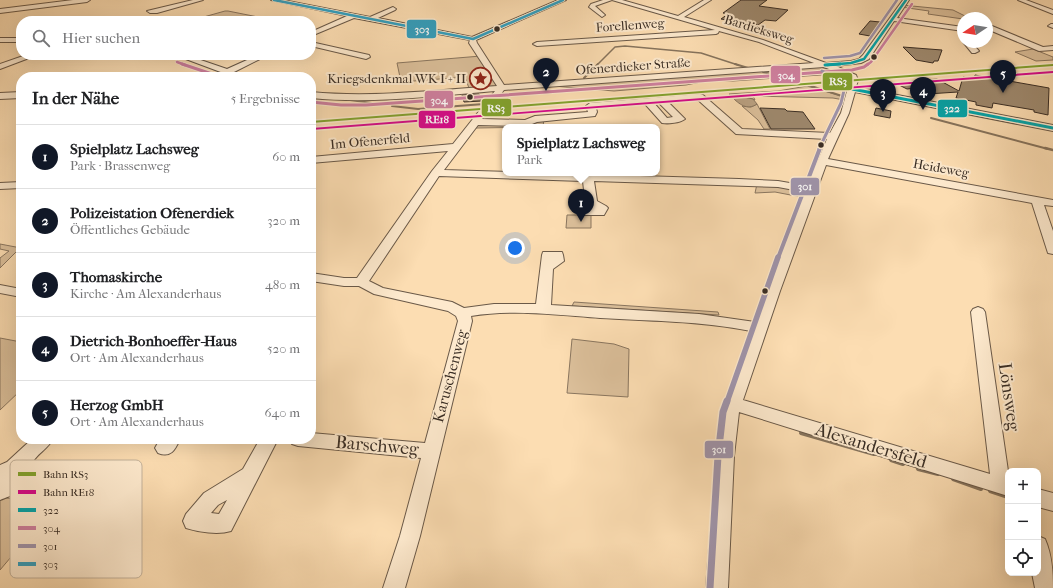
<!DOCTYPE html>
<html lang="de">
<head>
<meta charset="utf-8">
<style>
  :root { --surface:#fff; --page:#f6f6f6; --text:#202124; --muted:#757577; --line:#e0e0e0; --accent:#111827 }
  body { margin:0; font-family:"IM FELL French Canon",serif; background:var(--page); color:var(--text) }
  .controls { position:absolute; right:12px; bottom:12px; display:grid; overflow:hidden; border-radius:8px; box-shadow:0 4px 16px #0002 }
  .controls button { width:36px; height:36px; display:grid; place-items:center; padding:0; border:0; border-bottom:1px solid var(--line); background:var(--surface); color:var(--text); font:20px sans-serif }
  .compass { position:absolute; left:957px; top:12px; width:36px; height:36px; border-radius:50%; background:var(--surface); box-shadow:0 4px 16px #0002; rotate:258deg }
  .you { position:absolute; left:515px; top:248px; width:14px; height:14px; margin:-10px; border:3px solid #fff; border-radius:50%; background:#1a73e8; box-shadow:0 0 0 6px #1a73e833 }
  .badge { display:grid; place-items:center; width:26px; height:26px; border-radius:50%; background:var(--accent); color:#fff; font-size:13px; font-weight:700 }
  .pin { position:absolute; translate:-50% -33px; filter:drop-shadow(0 1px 2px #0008) }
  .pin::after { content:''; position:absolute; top:21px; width:14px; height:12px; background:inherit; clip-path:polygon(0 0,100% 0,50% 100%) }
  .popup { position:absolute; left:502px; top:124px; width:158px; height:52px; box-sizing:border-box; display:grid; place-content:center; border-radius:8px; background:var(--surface); filter:drop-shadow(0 1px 3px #0005); font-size:13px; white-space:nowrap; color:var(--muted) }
  .popup b { font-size:15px; color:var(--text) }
  .popup::after { content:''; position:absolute; left:50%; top:100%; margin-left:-8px; border:8px solid transparent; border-top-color:var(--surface) }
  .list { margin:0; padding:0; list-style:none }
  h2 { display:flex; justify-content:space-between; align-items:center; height:52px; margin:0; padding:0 16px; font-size:17px }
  h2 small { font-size:13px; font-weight:400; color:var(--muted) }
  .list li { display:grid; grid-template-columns:26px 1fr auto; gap:12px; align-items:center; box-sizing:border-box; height:64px; padding:0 16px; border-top:1px solid var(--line) }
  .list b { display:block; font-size:15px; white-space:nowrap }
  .list p { margin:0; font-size:13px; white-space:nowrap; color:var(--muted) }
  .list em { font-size:13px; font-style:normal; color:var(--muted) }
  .icon { flex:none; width:22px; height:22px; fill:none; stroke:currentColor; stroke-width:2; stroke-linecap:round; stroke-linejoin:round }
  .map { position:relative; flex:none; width:1053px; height:588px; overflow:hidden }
  .search { position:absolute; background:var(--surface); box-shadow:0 4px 16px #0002; left:16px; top:16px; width:300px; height:44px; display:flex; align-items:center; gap:10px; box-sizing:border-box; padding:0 14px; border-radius:16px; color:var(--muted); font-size:15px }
  .panel { position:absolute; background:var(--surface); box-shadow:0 4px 16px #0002; left:16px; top:72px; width:300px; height:372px; border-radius:16px }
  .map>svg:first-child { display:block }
</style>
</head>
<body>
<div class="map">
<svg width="1053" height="588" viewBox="0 0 1053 588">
  <rect width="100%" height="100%" fill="#fcddb2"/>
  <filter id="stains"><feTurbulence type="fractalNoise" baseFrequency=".005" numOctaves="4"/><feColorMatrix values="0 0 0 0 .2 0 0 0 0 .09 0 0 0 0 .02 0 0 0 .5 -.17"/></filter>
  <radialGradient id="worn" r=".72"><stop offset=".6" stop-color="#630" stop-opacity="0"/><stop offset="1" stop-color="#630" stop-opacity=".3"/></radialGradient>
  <g fill="#dbbf9a" stroke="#8a765f">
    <polygon points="902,5 953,10 969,18 963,19 928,14 929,11 901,7"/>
    <polygon points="225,11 228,11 278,21 193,20"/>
    <polygon points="1033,49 1053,57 1053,60 1036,61 1015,52"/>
    <polygon points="481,56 502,88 470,91 465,77 401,82 397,63"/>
    <polygon points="819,66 835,72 835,74 733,81 711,80 686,85 614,91 553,86"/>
    <polygon points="807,86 845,97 844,100 833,98 753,96 755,100 745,96 732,97 729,94 778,91"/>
    <polygon points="757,104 770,129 764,129 758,120 742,106 751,107"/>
    <polygon points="544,118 543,127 476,128 479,124 527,123"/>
    <polygon points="757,184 772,185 803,191 801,197 775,192 755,193"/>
    <polygon points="567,215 591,215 591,228 566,228"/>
    <polygon points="0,244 21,248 21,253 16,252 0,268 0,258 9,251 0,249"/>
    <polygon points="574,302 718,312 719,315 572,306"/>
    <polygon points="0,338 21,342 21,390 0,410"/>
    <polygon points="572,339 614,344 629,349 628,397 567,393"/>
    <polygon points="0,497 55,505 0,570"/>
  </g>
  <path fill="#baa182" stroke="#86735c" d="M739,96L753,99L757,104C747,111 739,104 732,97Z"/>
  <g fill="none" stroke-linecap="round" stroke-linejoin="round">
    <polyline stroke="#86735c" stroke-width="1.5" points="597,65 615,47 625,46 701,53 738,65"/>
    <g stroke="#86735c" stroke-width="2">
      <polyline points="735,64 748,68"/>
      <polyline points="763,72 779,76"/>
      <polyline points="584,78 598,64"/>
      <polyline points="785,78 798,79"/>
      <polyline points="808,85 845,97"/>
      <polyline points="343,99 379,104"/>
      <polyline points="392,106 418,109 484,104"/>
      <polyline points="931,118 1048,149"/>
    </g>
    <polyline stroke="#86735c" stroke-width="2.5" points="1045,148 1053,150"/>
    <g stroke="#86735c" stroke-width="4">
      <polyline points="801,433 874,454"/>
      <polyline points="891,460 903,464"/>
      <polyline points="918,469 938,474"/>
      <polyline points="953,479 981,489"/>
      <polyline points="990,491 1008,497"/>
    </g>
  </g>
  <g fill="#9e896e" stroke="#392d24">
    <polygon points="741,0 767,0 759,6 788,10 776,21 765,20 758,25 721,19 728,14 723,13"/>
    <polygon points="870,21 880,22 873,33 870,36 859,34"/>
    <polygon points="903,47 942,50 938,61 934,61 933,63 916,60"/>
    <polygon points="975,75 1049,88 1048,115 1034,112 1034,110 993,103 992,108 976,105 976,102 956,98 958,92 927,94 916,88 907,89 895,83 937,79 959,91 963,77 974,79"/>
    <polygon points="479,94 482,101 464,102 462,95"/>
    <polygon points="760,108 785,109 787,111 803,112 815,129 771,129"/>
    <polygon points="876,108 891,111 890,118 874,115"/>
  </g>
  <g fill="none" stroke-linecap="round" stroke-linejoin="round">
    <defs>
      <g id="minor">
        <polygon points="73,0 90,0 87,2 0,13 0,9"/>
        <polygon points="193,0 203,0 157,13 150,13 147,11"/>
        <path d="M271,0H283L370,17L393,7L396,9L395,10L378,18L472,37L558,0H566L476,40L477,43L504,85L814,63L759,42L719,31L718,33L716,34L537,46L533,44L537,42L715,30L612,0H622L678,16L704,0H711L684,17L763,40L826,63L851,61L859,59L863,55L903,0H909L897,18L963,27V31L894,21L869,59L861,63L836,66L856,75L858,80L856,87L1053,125V131L855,92L849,113L828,159L1053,200V206L1044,205L1053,231V254L1048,253L1047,250L1032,203L826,165L780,291L743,400L990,474L971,312L973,309L978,307L983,309L985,312L1008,471V496L739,412L734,456L728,588H706L716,456L721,414L751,331C702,321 651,321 600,318C557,315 514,309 471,316L472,321L420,536L405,588H383L400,536L421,458L298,446L292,444L289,439H311V433L425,443L458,321L456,316L448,311L374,294L359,286H344L311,281V273L344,278H357L432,171L448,151L311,163V157L453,144L495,91C434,96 372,104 311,98V92C373,98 435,90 497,86L469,43L470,40L354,18L311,36V32L347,16ZM824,67L844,75L850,80L841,113L830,133L742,129L703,95L700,94L590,103L586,106L588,112L535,116L525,120L482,119L504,90ZM698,100L736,134L827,139L807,186L778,181L739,179L444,170L478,125L527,126L537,122L595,116L597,112L596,108L645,104L662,123C668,124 680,123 685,119L668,102ZM654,103H659L673,117L667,118ZM439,176L583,181L585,200L582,213L584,215H604L608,208L606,206L597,201L594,181L778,187L805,192L755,322L699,314L551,305L553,269L564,261L563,255L562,252H543L542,255L536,304H494L464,308L452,302L383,288L369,281Z"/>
        <polygon points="603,0 612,0 595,6 605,15 602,17 589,7 591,4"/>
        <polygon points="1018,0 1026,0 1053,10 1053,14"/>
        <polygon points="1051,24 1053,24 1053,28 1048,26"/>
        <polygon points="987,25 992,26 1043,47 1053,46 1053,50 1039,51 987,29"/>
        <rect x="0" y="38" width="21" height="4"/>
        <polygon points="311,42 369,55 370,57 366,59 311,46"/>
        <polygon points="963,42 971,42 979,51 975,53 972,53"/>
        <polygon points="26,55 37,55 0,69 0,64"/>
        <polygon points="175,55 186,55 227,69 258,55 268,55 234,72 246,77 234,77"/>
        <polygon points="21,92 21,98 0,99 0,93"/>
        <polygon points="21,182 21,188 0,189 0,183"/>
        <polygon points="0,285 21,289 21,297 0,293"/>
        <path d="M32,439H53C48,448 40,452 34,460C30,466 31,471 29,478C25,492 12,495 0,500V482L3,481L0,482V465L7,462Z"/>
        <path d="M160,439H180C175,450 171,458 158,453L155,448Z"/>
        <path d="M260,439H278L231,531C218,535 199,532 186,528L183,521L186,514L204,493L243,469ZM227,500L219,514L211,513L218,505Z"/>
        <polygon points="1038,489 1053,493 1053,511 1038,507"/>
        <path d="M1038,536L1045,539C1052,555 1053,571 1053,588H1035L1032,573H1038Z"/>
      </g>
    </defs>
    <use href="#minor" stroke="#6a5948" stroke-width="2"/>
    <use href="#minor" fill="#fde9cd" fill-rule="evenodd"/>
    <defs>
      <polyline id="bus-1-far1" points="827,65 851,63 864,59 906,0"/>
      <g id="bus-1">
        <polyline points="825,65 840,64"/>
        <polyline points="852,89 1053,128"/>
      </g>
      <g id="bus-2-far1">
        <polyline points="177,62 185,65"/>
        <polyline points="867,65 871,62 912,4"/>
      </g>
      <g id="bus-2">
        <polyline points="182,64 221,77"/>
        <polyline points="311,102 341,105 366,105 852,70 864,67 868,64"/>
      </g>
      <polyline id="bus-3-far4" points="824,58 850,56 860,53 897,0"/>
      <polyline id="bus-3-far3" points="819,149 841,103 846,82 822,71"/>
      <polyline id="bus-3-far2" points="778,258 820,148"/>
      <polyline id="bus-3-far1" points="727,402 778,257"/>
      <polyline id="bus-3" points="710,588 718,456 723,412 727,401"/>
      <polyline id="bus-4" points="274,0 473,39 563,0"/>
    </defs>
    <use href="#bus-1-far1" stroke="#fde9cd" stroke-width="4"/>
    <use href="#bus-1" stroke="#fde9cd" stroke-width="5"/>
    <use href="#bus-2-far1" stroke="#fde9cd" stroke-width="4"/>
    <use href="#bus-2" stroke="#fde9cd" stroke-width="5"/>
    <use href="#bus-3-far4" stroke="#fde9cd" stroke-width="4"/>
    <use href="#bus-3-far3" stroke="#fde9cd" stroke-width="5"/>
    <use href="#bus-3-far2" stroke="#fde9cd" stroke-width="6"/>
    <use href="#bus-3-far1" stroke="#fde9cd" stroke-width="8"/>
    <use href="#bus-3" stroke="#fde9cd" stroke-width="10"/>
    <use href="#bus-4" stroke="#fde9cd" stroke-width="4"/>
    <use href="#bus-1-far1" stroke="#03a4a9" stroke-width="2.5"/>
    <use href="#bus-1" stroke="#03a4a9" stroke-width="3"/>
    <use href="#bus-2-far1" stroke="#ce7f9e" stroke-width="2.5"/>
    <use href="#bus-2" stroke="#ce7f9e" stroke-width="3"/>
    <use href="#bus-3-far4" stroke="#9f94ab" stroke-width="2.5"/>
    <use href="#bus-3-far3" stroke="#9f94ab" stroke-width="3"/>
    <use href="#bus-3-far2" stroke="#9f94ab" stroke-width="4"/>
    <use href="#bus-3-far1" stroke="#9f94ab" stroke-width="5.5"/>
    <use href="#bus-3" stroke="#9f94ab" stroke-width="7"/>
    <use href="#bus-4" stroke="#329fbf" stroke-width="2.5"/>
    <defs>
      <polygon id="rail-1" points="1053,64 1053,66 311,123 311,121"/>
      <polygon id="rail-2" points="1053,71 1053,73 311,130 311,128 312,128"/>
    </defs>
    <use href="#rail-1" stroke="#fde9cd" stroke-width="3"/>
    <use href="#rail-2" stroke="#fde9cd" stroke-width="3"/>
    <use href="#rail-1" fill="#82a32d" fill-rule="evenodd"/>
    <use href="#rail-2" fill="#d7098b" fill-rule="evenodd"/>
  </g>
  <defs>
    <symbol id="sight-ring" viewBox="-11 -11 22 22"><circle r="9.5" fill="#fde9cd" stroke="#8f2418" stroke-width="1.5"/><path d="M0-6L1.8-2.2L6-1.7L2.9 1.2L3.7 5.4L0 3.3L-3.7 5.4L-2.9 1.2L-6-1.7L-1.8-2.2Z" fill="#8f2418"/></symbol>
  </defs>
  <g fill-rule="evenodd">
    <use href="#sight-ring" x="468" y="66" width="25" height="25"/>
  </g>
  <g fill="#392d24" stroke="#fde9cd" stroke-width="1.5">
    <circle cx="497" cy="29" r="3.5"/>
    <circle cx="874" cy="57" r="3.5"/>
    <circle cx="470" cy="97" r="3.5"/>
    <circle cx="821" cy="145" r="3.5"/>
    <circle cx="765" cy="291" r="3.5"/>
  </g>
  <g text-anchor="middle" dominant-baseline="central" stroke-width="4" stroke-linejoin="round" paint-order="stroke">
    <g font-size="13" fill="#392d24" stroke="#fde9cd">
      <text transform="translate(630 25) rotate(-4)">Forellenweg</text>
      <text transform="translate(759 29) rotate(17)">Bardieksweg</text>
      <text transform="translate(633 66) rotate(-4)">Ofenerdieker Straße</text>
      <text transform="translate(370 141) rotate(-5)">Im Ofenerfeld</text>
      <text transform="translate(941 168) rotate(10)">Heideweg</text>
    </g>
    <g font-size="13" fill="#392d24" stroke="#fde9cd" text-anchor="end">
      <text x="466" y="78">Kriegsdenkmal WK I + II</text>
    </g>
    <g font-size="15" fill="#392d24" stroke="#fde9cd">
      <text transform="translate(450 376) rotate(-75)">Karuschenweg</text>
    </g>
    <g font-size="18" fill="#392d24" stroke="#fde9cd">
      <text transform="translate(1009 397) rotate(82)">Lönsweg</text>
      <text transform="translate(377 446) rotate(5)">Barschweg</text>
      <text transform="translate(871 446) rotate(17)">Alexandersfeld</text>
    </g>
  </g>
  <rect x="10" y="460" width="132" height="118" rx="6" fill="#fde9cd" stroke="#c2b19a" stroke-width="1"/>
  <rect x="18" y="472" width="18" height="4" fill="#82a32d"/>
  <rect x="18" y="490" width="18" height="4" fill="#d7098b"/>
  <rect x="18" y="508" width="18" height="4" fill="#03a4a9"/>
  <rect x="18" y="526" width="18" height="4" fill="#ce7f9e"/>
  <rect x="18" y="544" width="18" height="4" fill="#9f94ab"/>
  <rect x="18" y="562" width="18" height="4" fill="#329fbf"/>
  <g font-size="11" fill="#392d24">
    <text x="43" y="478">Bahn RS3</text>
    <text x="43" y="496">Bahn RE18</text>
    <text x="43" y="514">322</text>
    <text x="43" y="532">304</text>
    <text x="43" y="550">301</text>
    <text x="43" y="568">303</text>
  </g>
  <g stroke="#fde9cd" stroke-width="1.5">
    <rect x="406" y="19" width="31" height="20" rx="4" fill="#329fbf"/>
    <rect x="770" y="65" width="31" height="19" rx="4" fill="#ce7f9e"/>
    <rect x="822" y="72" width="31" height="19" rx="4" fill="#82a32d"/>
    <rect x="424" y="90" width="30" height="19" rx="4" fill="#ce7f9e"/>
    <rect x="481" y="98" width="31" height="19" rx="4" fill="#82a32d"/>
    <rect x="937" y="99" width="31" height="19" rx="4" fill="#03a4a9"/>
    <rect x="418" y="110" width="38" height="19" rx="4" fill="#d7098b"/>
    <rect x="790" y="177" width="30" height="19" rx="4" fill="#9f94ab"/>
    <rect x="704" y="440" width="30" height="19" rx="4" fill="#9f94ab"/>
  </g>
  <g font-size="11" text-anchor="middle" font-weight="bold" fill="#fff">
    <text x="422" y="33">303</text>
    <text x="786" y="79">304</text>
    <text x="838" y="85">RS3</text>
    <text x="439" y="104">304</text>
    <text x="496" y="112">RS3</text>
    <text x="952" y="112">322</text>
    <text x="437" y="123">RE18</text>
    <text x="805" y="190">301</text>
    <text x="719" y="453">301</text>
  </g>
  <rect width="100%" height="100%" filter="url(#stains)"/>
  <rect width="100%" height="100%" fill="url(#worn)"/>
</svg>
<div class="controls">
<button>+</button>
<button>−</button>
<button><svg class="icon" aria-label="locate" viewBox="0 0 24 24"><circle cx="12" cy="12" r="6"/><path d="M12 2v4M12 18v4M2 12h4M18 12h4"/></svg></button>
</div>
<svg class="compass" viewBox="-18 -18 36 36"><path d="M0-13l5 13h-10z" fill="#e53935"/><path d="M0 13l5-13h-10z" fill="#757577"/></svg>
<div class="you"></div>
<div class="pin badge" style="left:581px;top:222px">1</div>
<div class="popup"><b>Spielplatz Lachsweg</b>Park</div>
<div class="pin badge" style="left:546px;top:91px">2</div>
<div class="pin badge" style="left:883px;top:112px">3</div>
<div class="pin badge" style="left:923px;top:110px">4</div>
<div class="pin badge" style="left:1003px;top:93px">5</div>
<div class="search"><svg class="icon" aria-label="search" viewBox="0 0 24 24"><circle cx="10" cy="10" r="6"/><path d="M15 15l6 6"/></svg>Hier suchen</div>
<section class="panel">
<h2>In der Nähe<small>5 Ergebnisse</small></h2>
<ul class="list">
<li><span class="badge">1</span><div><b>Spielplatz Lachsweg</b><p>Park · Brassenweg</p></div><em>60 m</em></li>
<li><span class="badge">2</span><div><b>Polizeistation Ofenerdiek</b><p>Öffentliches Gebäude</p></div><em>320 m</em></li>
<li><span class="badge">3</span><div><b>Thomaskirche</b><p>Kirche · Am Alexanderhaus</p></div><em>480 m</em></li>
<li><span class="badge">4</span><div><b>Dietrich-Bonhoeffer-Haus</b><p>Ort · Am Alexanderhaus</p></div><em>520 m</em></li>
<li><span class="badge">5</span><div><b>Herzog GmbH</b><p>Ort · Am Alexanderhaus</p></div><em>640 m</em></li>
</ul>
</section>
</div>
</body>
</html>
